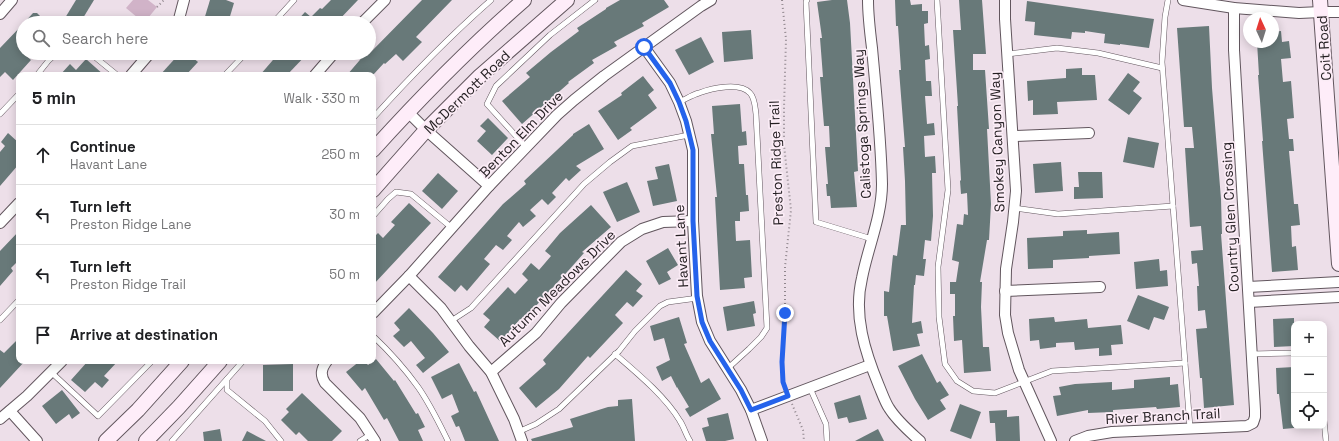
<!DOCTYPE html>
<html lang="en">
<head>
<meta charset="utf-8">
<style>
  :root { --surface:#fff; --page:#f6f6f6; --text:#202124; --muted:#757577; --line:#e0e0e0 }
  body { margin:0; font-family:"Space Grotesk",sans-serif; background:var(--page); color:var(--text) }
  .controls { position:absolute; right:12px; bottom:12px; display:grid; overflow:hidden; border-radius:8px; box-shadow:0 2px 10px #0003 }
  .controls button { width:36px; height:36px; display:grid; place-items:center; padding:0; border:0; border-bottom:1px solid var(--line); background:var(--surface); color:var(--text); font:20px sans-serif }
  .compass { position:absolute; left:1243px; top:12px; width:36px; height:36px; border-radius:50%; background:var(--surface); box-shadow:0 2px 10px #0003; rotate:356deg }
  .stop { position:absolute; width:12px; height:12px; margin:-9px; border:3px solid #2563eb; border-radius:50%; background:#fff }
  .stop.end { background:#2563eb; border-color:#fff; box-shadow:0 1px 4px #0008 }
  .list { margin:0; padding:0; list-style:none }
  h2 { display:flex; justify-content:space-between; align-items:center; height:52px; margin:0; padding:0 16px; font-size:17px }
  h2 small { font-size:13px; font-weight:400; color:var(--muted) }
  .list li { display:grid; grid-template-columns:26px 1fr auto; gap:12px; align-items:center; box-sizing:border-box; height:60px; padding:0 16px; border-top:1px solid var(--line) }
  .list b { display:block; font-size:15px; white-space:nowrap }
  .list p { margin:0; font-size:13px; white-space:nowrap; color:var(--muted) }
  .list em { font-size:13px; font-style:normal; color:var(--muted) }
  .icon { flex:none; width:22px; height:22px; fill:none; stroke:currentColor; stroke-width:2; stroke-linecap:round; stroke-linejoin:round }
  .map { position:relative; flex:none; width:1339px; height:441px; overflow:hidden }
  .search { position:absolute; background:var(--surface); box-shadow:0 2px 10px #0003; left:16px; top:16px; width:360px; height:44px; display:flex; align-items:center; gap:10px; box-sizing:border-box; padding:0 14px; border-radius:22px; color:var(--muted); font-size:15px }
  .panel { position:absolute; background:var(--surface); box-shadow:0 2px 10px #0003; left:16px; top:72px; width:360px; height:292px; border-radius:8px }
  .map>svg:first-child { display:block }
</style>
</head>
<body>
<div class="map">
<svg width="1339" height="441" viewBox="0 0 1339 441">
  <rect width="100%" height="100%" fill="#eddfe9"/>
  <polygon fill="#d1b3c8" points="133,0 148,0 157,7 144,23 126,8"/>
  <g fill="#687979">
    <polygon points="76,0 94,0 80,23 74,23 65,18"/>
    <polygon points="210,0 226,0 234,3 228,23 203,23"/>
    <polygon points="331,0 358,0 336,23 295,23 305,12 311,17 320,8 322,9"/>
    <polygon points="422,0 452,0 416,37 422,42 403,61 396,54 385,64 384,63 373,75 347,75 365,54 367,56"/>
    <polygon points="620,0 664,0 669,7 642,23 644,26 614,42 617,46 592,60 594,63 568,82 569,83 522,124 502,101 530,77 526,73 551,52 579,31 577,28 606,9 606,8"/>
    <polygon points="832,0 847,0 850,23 858,171 854,172 857,207 831,208 830,196 827,196 826,184 828,184 825,147 830,147 829,126 824,126 820,77 823,77 820,38 822,38 817,2"/>
    <polygon points="895,0 910,0 911,5 922,4 922,11 928,11 928,23 924,24 925,46 929,45 930,59 925,60 926,81 931,81 932,96 925,96 927,124 934,123 935,135 924,136 925,157 935,156 936,173 932,173 933,216 931,241 925,240 923,259 926,259 924,276 916,275 915,285 914,285 912,323 921,321 923,333 917,334 920,346 893,351 887,316 884,316 884,291 889,292 893,255 897,256 901,225 906,225 905,181 903,147 905,147 899,70 901,70 898,26 896,26"/>
    <polygon points="959,0 982,0 986,54 973,54 973,70 985,70 989,129 987,129 991,204 989,240 987,240 980,282 982,282 981,307 983,347 989,347 991,371 964,373 962,340 954,341 953,316 955,316 955,294 950,294 950,282 956,282 959,262 952,260 957,224 963,225 964,214 968,215 967,193 961,194 960,181 961,180 957,106 958,106 953,30 961,30"/>
    <polygon points="1027,1 1154,19 1149,48 1120,44 1120,45 1104,43 1105,34 1085,31 1085,33 1072,32 1071,39 1034,35 1035,22 1025,21"/>
    <polygon points="33,13 37,13 47,23 24,23"/>
    <polygon points="23,24 23,53 31,60 13,80 5,72 0,77 0,48"/>
    <polygon points="1209,26 1212,88 1221,199 1222,234 1221,234 1234,405 1204,408 1202,378 1200,378 1196,329 1207,328 1205,310 1198,311 1197,286 1199,286 1197,263 1192,264 1191,251 1203,250 1201,226 1190,227 1185,148 1194,148 1192,127 1184,127 1177,28"/>
    <polygon points="751,30 753,59 724,62 722,32"/>
    <polygon points="1281,31 1282,42 1289,41 1291,58 1281,59 1283,82 1291,81 1294,118 1287,119 1289,139 1293,139 1294,151 1289,151 1294,204 1298,204 1300,225 1291,226 1292,247 1296,246 1298,270 1272,272 1262,141 1263,141 1258,75 1259,75 1257,42 1273,42 1273,32"/>
    <polygon points="701,37 714,62 689,75 675,50"/>
    <polygon points="180,53 187,53 198,62 186,75 160,75"/>
    <polygon points="279,53 308,53 287,75 260,75"/>
    <polygon points="86,59 104,75 60,75 70,64 76,70"/>
    <polygon points="1082,68 1082,75 1095,75 1097,100 1057,102 1058,114 1033,115 1033,100 1028,101 1027,81 1066,78 1066,69"/>
    <polygon points="1128,73 1140,82 1133,91 1142,98 1129,115 1108,100"/>
    <polygon points="643,76 654,90 648,95 657,108 630,128 632,130 618,140 598,111 622,95 621,93"/>
    <polygon points="740,104 742,132 746,131 747,145 738,146 739,164 744,164 746,195 748,195 749,211 740,212 740,221 735,221 736,241 750,240 752,277 744,278 745,288 720,290 715,197 717,197 711,134 714,134 712,106"/>
    <polygon points="488,118 508,138 492,155 477,141 486,131 480,126"/>
    <polygon points="589,124 604,149 576,166 581,170 569,181 566,178 552,193 556,197 548,205 542,199 530,210 536,216 523,227 519,222 507,236 512,240 503,250 496,245 484,259 490,264 467,291 461,285 455,292 438,277 503,204 526,184 524,181 573,135 573,134"/>
    <polygon points="8,133 19,143 19,164 0,186 0,152 5,146 1,142"/>
    <polygon points="1128,137 1159,143 1154,168 1123,162"/>
    <polygon points="1061,162 1063,191 1035,193 1033,164"/>
    <polygon points="669,164 677,201 653,206 647,181 658,179 655,167"/>
    <polygon points="1078,172 1102,172 1103,198 1074,199 1074,187 1079,187"/>
    <polygon points="438,173 458,191 442,209 422,191"/>
    <polygon points="627,182 640,212 617,222 603,192"/>
    <polygon points="409,203 431,223 373,285 373,238 378,233 383,238 395,225 391,222"/>
    <polygon points="591,205 611,227 582,252 584,253 568,271 522,321 520,319 501,342 484,327 490,320 483,314 508,287 515,294 528,280 522,274 531,263 539,270 551,256 545,251 560,233"/>
    <polygon points="1087,230 1087,234 1119,232 1120,254 1089,256 1089,258 1053,260 1053,268 1028,269 1027,238 1063,236 1063,231"/>
    <polygon points="19,231 19,260 11,268 13,271 0,286 0,251"/>
    <polygon points="668,248 678,265 667,272 671,279 659,285 646,261"/>
    <polygon points="1159,259 1160,271 1167,270 1168,286 1136,289 1134,262"/>
    <polygon points="626,270 642,284 636,291 643,296 633,307 627,302 615,315 623,323 590,358 588,356 559,389 536,408 519,388 546,364 543,360"/>
    <polygon points="1138,295 1169,307 1164,320 1154,317 1149,330 1127,321"/>
    <polygon points="754,301 756,313 753,314 755,326 727,331 723,307"/>
    <polygon points="409,308 433,333 449,352 423,373 416,365 425,358 411,341 404,347 393,336 400,330 394,323"/>
    <polygon points="679,317 687,343 684,344 701,383 709,378 721,399 690,417 685,409 689,407 677,387 677,388 671,376 662,381 656,367 670,360 664,338 654,341 650,326"/>
    <polygon points="1054,317 1055,322 1087,319 1088,328 1121,325 1123,344 1111,345 1112,355 1099,356 1099,348 1075,350 1074,342 1056,343 1056,347 1040,349 1039,340 1030,341 1029,319"/>
    <polygon points="1294,318 1294,346 1274,347 1273,319"/>
    <polygon points="19,338 19,361 25,361 0,388 0,350 4,353"/>
    <polygon points="922,354 937,383 940,381 949,395 940,400 946,409 928,420 915,399 898,366"/>
    <polygon points="376,359 394,381 395,380 416,414 418,413 425,427 418,430 423,441 399,441 387,418 384,420 365,388 362,391 346,372 360,361 364,361 368,365"/>
    <polygon points="88,361 118,361 104,376 109,380 102,388 95,382 85,392 71,380"/>
    <polygon points="459,363 474,392 476,391 499,441 465,441 459,426 456,427 451,416 459,412 452,394 442,399 431,377"/>
    <polygon points="293,364 293,391 263,391 263,365"/>
    <polygon points="1294,367 1294,428 1283,429 1279,394 1277,394 1276,368"/>
    <polygon points="1170,377 1170,385 1178,384 1180,407 1157,409 1156,407 1113,410 1113,412 1088,413 1088,410 1057,416 1053,396 1061,395 1059,387 1075,384 1112,382 1112,390 1134,388 1134,380"/>
    <polygon points="62,390 80,413 72,419 69,414 56,424 42,406"/>
    <polygon points="302,393 342,431 332,441 308,441 299,432 296,435 281,420 289,412 286,409"/>
    <polygon points="860,395 867,419 849,423 847,417 838,419 834,403"/>
    <polygon points="632,399 635,441 532,441 531,439 573,427 570,419 608,407 618,406 618,400"/>
    <polygon points="960,404 981,412 971,439 950,431"/>
    <polygon points="1007,410 1007,417 1019,416 1020,441 996,441 995,423 990,423 989,411"/>
    <polygon points="728,413 734,439 725,441 706,441 702,428 709,426 707,418"/>
    <polygon points="220,429 222,441 204,441 203,432"/>
    <polygon points="878,429 884,441 855,441"/>
    <polygon points="247,431 266,441 242,441"/>
  </g>
  <g fill="none" stroke-linecap="round" stroke-linejoin="round">
    <defs>
      <g id="service">
        <polyline points="807,0 806,2 816,222 872,239"/>
        <polyline points="937,0 948,190 938,267 939,317 945,364 957,381 973,391 995,393 1052,371 1185,363"/>
        <polyline points="1168,0 1165,17 1162,62 1190,428"/>
        <polyline points="273,23 294,0"/>
        <polyline points="90,53 117,75"/>
        <polyline points="1007,54 1057,48 1098,53 1162,68"/>
        <polyline points="37,75 49,60 57,53"/>
        <polyline points="225,75 246,53"/>
        <path d="M679,102C686,99 692,95 699,93C712,88 740,82 750,93C755,98 755,107 756,114L767,328L761,337L749,349L727,369"/>
        <polyline points="0,114 19,94"/>
        <path d="M373,118C410,77 449,37 491,0"/>
        <polyline points="526,147 487,104 496,86 550,35 595,0"/>
        <polyline points="1014,208 1058,214 1173,206"/>
        <polyline points="373,216 388,199 396,192 411,194 452,228"/>
        <polyline points="0,320 19,300"/>
        <polyline points="451,321 471,308 584,184 610,162 632,146 689,135"/>
        <path d="M373,336C390,352 405,369 418,387C430,404 439,423 448,441"/>
        <path d="M615,354C637,373 665,396 680,421C684,427 686,435 690,441"/>
        <polyline points="1252,354 1294,353"/>
        <polyline points="243,361 227,379 227,390 265,421 281,441"/>
        <polyline points="51,372 98,416 152,361"/>
        <polyline points="810,388 826,424 827,441"/>
        <polyline points="1324,420 1326,441"/>
        <polyline points="518,432 536,424 559,409 619,351 635,331 660,306 668,302 698,298"/>
        <polyline points="172,441 227,379"/>
        <polyline points="360,441 371,434"/>
      </g>
      <g id="minor">
        <path d="M868,0C868,16 870,32 872,48C876,93 881,138 882,184C882,216 868,247 862,278C853,315 865,352 879,386C882,393 885,402 889,408C897,421 909,431 920,441"/>
        <polyline points="1005,0 1005,19 1016,191 1013,222 1006,269 1005,315 1008,333 1019,370 1051,441"/>
        <polyline points="1183,0 1234,8 1299,13 1321,12 1339,12"/>
        <polyline points="0,14 12,0"/>
        <polyline points="176,23 179,19 184,0"/>
        <polyline points="362,23 385,0"/>
        <polyline points="644,47 670,83 679,102 686,121 693,150 693,221 697,296 702,322 710,341 741,390 751,410 762,441"/>
        <polyline points="131,75 150,53"/>
        <polyline points="315,75 334,53"/>
        <polyline points="408,112 426,130 489,186"/>
        <polyline points="1013,136 1089,133"/>
        <polyline points="0,223 19,203"/>
        <polyline points="409,276 441,308 469,346 491,372 514,419 522,441"/>
        <polyline points="1248,287 1339,282"/>
        <polyline points="1005,291 1100,287"/>
        <polyline points="1249,302 1339,297"/>
        <polyline points="373,313 409,276 489,186 557,115 574,100 604,76 701,6 711,0"/>
        <path d="M327,361C321,369 320,375 325,383L360,418L375,441"/>
        <polyline points="491,372 536,333 561,303 621,242 642,229 663,222 693,221"/>
        <polyline points="751,410 870,365"/>
        <polyline points="10,411 37,441"/>
        <polyline points="0,419 27,396 62,361"/>
        <polyline points="1075,441 1088,436 1112,432 1247,426 1253,423 1255,417 1255,410 1234,50 1234,8"/>
      </g>
      <g id="secondary">
        <polyline points="1320,0 1339,264"/>
        <path d="M373,150C421,97 470,47 524,0"/>
        <polyline points="373,190 426,130 480,76 567,0"/>
        <polyline points="106,441 138,410 182,361"/>
        <polyline points="146,441 179,407 220,361"/>
      </g>
    </defs>
    <use href="#service" stroke="#62565e" stroke-width="6"/>
    <use href="#minor" stroke="#62565e" stroke-width="12"/>
    <use href="#secondary" stroke="#62565e" stroke-width="16"/>
    <g stroke="#91878e" stroke-width="2" stroke-dasharray="1 3" stroke-linecap="butt">
      <polyline points="782,0 786,39 784,108 784,145 791,210 785,267 785,313 782,363 783,383 785,387"/>
      <polyline points="157,7 164,0"/>
      <polyline points="792,404 803,430 804,441"/>
    </g>
    <use href="#service" stroke="#fff" stroke-width="5"/>
    <use href="#minor" stroke="#fff" stroke-width="10"/>
    <use href="#secondary" stroke="#feedf9" stroke-width="14"/>
  </g>
  <g fill="none" stroke-linecap="round" stroke-linejoin="round">
    <polyline stroke="#2563eb" stroke-width="5" points="644,47 670,83 679,102 686,121 693,150 693,221 697,296 702,322 710,341 741,390 751,410 788,396 783,382 782,362 785,313"/>
  </g>
  <g text-anchor="middle" dominant-baseline="central" stroke-width="3.5" stroke-linejoin="round" paint-order="stroke">
    <g font-size="14" fill="#231e21" stroke="#fbecf6">
      <text transform="translate(1324 48) rotate(-94)">Coit Road</text>
      <text transform="translate(467 92) rotate(-44)">McDermott Road</text>
      <text transform="translate(862 124) rotate(-93)">Calistoga Springs Way</text>
      <text transform="translate(521 134) rotate(-46)">Benton Elm Drive</text>
      <text transform="translate(997 142) rotate(-92)">Smokey Canyon Way</text>
      <text transform="translate(776 163) rotate(-92)">Preston Ridge Trail</text>
      <text transform="translate(1230 217) rotate(-93)">Country Glen Crossing</text>
      <text transform="translate(681 246) rotate(-93)">Havant Lane</text>
      <text transform="translate(557 288) rotate(-45)">Autumn Meadows Drive</text>
      <text transform="translate(1163 416) rotate(-3)">River Branch Trail</text>
    </g>
  </g>
</svg>
<div class="controls">
<button>+</button>
<button>−</button>
<button><svg class="icon" aria-label="locate" viewBox="0 0 24 24"><circle cx="12" cy="12" r="6"/><path d="M12 2v4M12 18v4M2 12h4M18 12h4"/></svg></button>
</div>
<svg class="compass" viewBox="-18 -18 36 36"><path d="M0-13l5 13h-10z" fill="#e53935"/><path d="M0 13l5-13h-10z" fill="#757577"/></svg>
<div class="stop" style="left:644px;top:47px"></div>
<div class="stop end" style="left:785px;top:313px"></div>
<div class="search"><svg class="icon" aria-label="search" viewBox="0 0 24 24"><circle cx="10" cy="10" r="6"/><path d="M15 15l6 6"/></svg>Search here</div>
<section class="panel">
<h2>5 min<small>Walk · 330 m</small></h2>
<ul class="list">
<li><svg class="icon" aria-label="ahead" viewBox="0 0 24 24"><path d="M12 20V5M6 11l6-6 6 6"/></svg><div><b>Continue</b><p>Havant Lane</p></div><em>250 m</em></li>
<li><svg class="icon" aria-label="left" viewBox="0 0 24 24"><path d="M17 20v-9H6M10 6l-5 5 5 5"/></svg><div><b>Turn left</b><p>Preston Ridge Lane</p></div><em>30 m</em></li>
<li><svg class="icon" aria-label="left" viewBox="0 0 24 24"><path d="M17 20v-9H6M10 6l-5 5 5 5"/></svg><div><b>Turn left</b><p>Preston Ridge Trail</p></div><em>50 m</em></li>
<li><svg class="icon" aria-label="arrive" viewBox="0 0 24 24"><path d="M6 21V4h12l-3 4 3 4H6"/></svg><div><b>Arrive at destination</b></div></li>
</ul>
</section>
</div>
</body>
</html>
